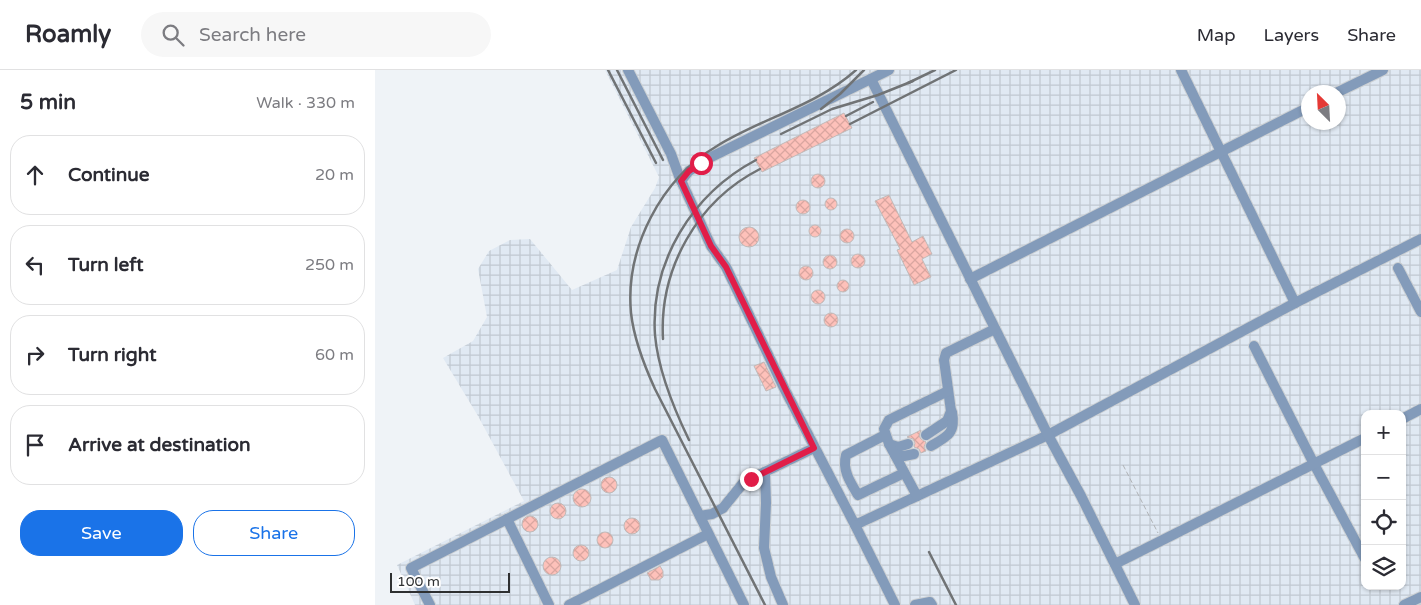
<!DOCTYPE html>
<html lang="en">
<head>
<meta charset="utf-8">
<style>
  :root { --surface:#fff; --page:#f7f7f7; --text:#2b2b33; --muted:#7c7c81; --line:#e1e1e2; --accent:#1a73e8 }
  body { margin:0; font-family:"Varela Round",sans-serif; background:var(--page); color:var(--text) }
  .controls { position:absolute; right:15px; bottom:15px; display:grid; overflow:hidden; border-radius:10px; box-shadow:0 1px 4px #0004 }
  .controls button { width:45px; height:45px; display:grid; place-items:center; padding:0; border:0; border-bottom:1px solid var(--line); background:var(--surface); color:var(--text); font:25px sans-serif }
  .compass { position:absolute; left:926px; top:15px; width:45px; height:45px; border-radius:50%; background:var(--surface); box-shadow:0 1px 4px #0004; rotate:336deg }
  .scale { position:absolute; left:15px; bottom:12px; width:120px; box-sizing:border-box; padding-left:5px; border:2px solid #2e3031; border-top:0; font-size:14px; line-height:18px; white-space:nowrap; color:#2e3031; -webkit-text-stroke:4px #fff; paint-order:stroke }
  .stop { position:absolute; width:15px; height:15px; margin:-11px; border:4px solid #e11d48; border-radius:50%; background:#fff }
  .stop.end { background:#e11d48; border-color:#fff; box-shadow:0 1px 5px #0008 }
  .list { margin:0; padding:0; list-style:none }
  h2 { display:flex; justify-content:space-between; align-items:center; height:65px; margin:0; padding:0 20px; font-size:21px }
  h2 small { font-size:16px; font-weight:400; color:var(--muted) }
  .list li { display:grid; grid-template-columns:32px 1fr auto; gap:15px; align-items:center; box-sizing:border-box; height:80px; margin:0 10px 10px; padding:0 10px; border:1px solid var(--line); border-radius:20px }
  .list b { display:block; font-size:19px; white-space:nowrap }
  .list em { font-size:16px; font-style:normal; color:var(--muted) }
  .actions { display:flex; gap:10px; padding:15px 20px }
  .actions a { flex:1; padding:11px 0; border:1px solid var(--accent); border-radius:20px; text-align:center; font-size:18px; color:var(--accent) }
  .actions .main { background:var(--accent); color:#fff }
  .icon { flex:none; width:28px; height:28px; fill:none; stroke:currentColor; stroke-width:2; stroke-linecap:round; stroke-linejoin:round }
  .map { position:relative; flex:none; width:1046px; height:535px; overflow:hidden }
  header { display:flex; align-items:center; gap:30px; box-sizing:border-box; height:70px; padding:0 25px; background:var(--surface); border-bottom:1px solid var(--line) }
  header strong { font-size:24px }
  nav { display:flex; gap:28px; margin-inline-start:auto; font-size:18px }
  .search { width:350px; height:45px; background:var(--page); display:flex; align-items:center; gap:12px; box-sizing:border-box; padding:0 18px; border-radius:28px; color:var(--muted); font-size:19px }
  main { display:flex }
  aside { flex:1; background:var(--surface) }
  .map>svg:first-child { display:block }
</style>
</head>
<body>
<header>
<strong>Roamly</strong>
<div class="search"><svg class="icon" aria-label="search" viewBox="0 0 24 24"><circle cx="10" cy="10" r="6"/><path d="M15 15l6 6"/></svg>Search here</div>
<nav><a>Map</a><a>Layers</a><a>Share</a></nav>
</header>
<main>
<aside>
<h2>5 min<small>Walk · 330 m</small></h2>
<ul class="list">
<li><svg class="icon" aria-label="ahead" viewBox="0 0 24 24"><path d="M12 20V5M6 11l6-6 6 6"/></svg><div><b>Continue</b></div><em>20 m</em></li>
<li><svg class="icon" aria-label="left" viewBox="0 0 24 24"><path d="M17 20v-9H6M10 6l-5 5 5 5"/></svg><div><b>Turn left</b></div><em>250 m</em></li>
<li><svg class="icon" aria-label="right" viewBox="0 0 24 24"><path d="M7 20v-9h11M14 6l5 5-5 5"/></svg><div><b>Turn right</b></div><em>60 m</em></li>
<li><svg class="icon" aria-label="arrive" viewBox="0 0 24 24"><path d="M6 21V4h12l-3 4 3 4H6"/></svg><div><b>Arrive at destination</b></div></li>
</ul>
<div class="actions"><a class="main">Save</a><a>Share</a></div>
</aside>
<div class="map">
<svg width="1046" height="535" viewBox="0 0 1046 535">
  <defs>
    <pattern id="industrial-grid" width="8" height="8" patternUnits="userSpaceOnUse" patternTransform="scale(1.25)"><rect width="8" height="8" fill="#e0e9f3"/><path d="M0 4h8M4 0v8" fill="none" stroke="#c0c8d1"/></pattern>
    <pattern id="building-cross-hatch" width="8" height="8" patternUnits="userSpaceOnUse" patternTransform="scale(1.25)"><rect width="8" height="8" fill="#fec1ba"/><path d="M0 0l8 8M0 8l8-8" fill="none" stroke="#daa6a0"/></pattern>
  </defs>
  <rect width="100%" height="100%" fill="#eff3f7"/>
  <path fill="url(#industrial-grid)" fill-rule="evenodd" d="M230,0H1046V535H40L22,495L149,431L103,346L68,288L98,271L112,247L103,199L114,181L135,170L155,169L197,220L242,200L256,157L280,118L284,107ZM934,22H964V52H934ZM990,344H1027V516H990Z"/>
  <g fill="url(#building-cross-hatch)" stroke="#c0bab9">
    <polygon points="469,43 477,58 387,102 379,88"/>
    <circle cx="443" cy="111" r="7"/>
    <polygon points="514,125 537,172 548,166 557,184 547,189 556,207 539,215 522,180 525,179 500,131"/>
    <circle cx="456" cy="134" r="6"/>
    <circle cx="428" cy="137" r="7"/>
    <circle cx="440" cy="161" r="6"/>
    <circle cx="374" cy="167" r="10"/>
    <circle cx="472" cy="166" r="7"/>
    <circle cx="483" cy="191" r="7"/>
    <circle cx="455" cy="192" r="7"/>
    <circle cx="431" cy="203" r="7"/>
    <circle cx="468" cy="216" r="6"/>
    <circle cx="443" cy="227" r="7"/>
    <circle cx="456" cy="250" r="7"/>
    <polygon points="389,292 401,317 391,321 379,296"/>
    <polygon points="546,360 544,366 546,369 551,372 549,377 551,381 546,383 544,379 539,377 540,373 538,369 532,367"/>
    <circle cx="234" cy="415" r="8"/>
    <circle cx="207" cy="428" r="9"/>
    <circle cx="183" cy="441" r="8"/>
    <circle cx="155" cy="454" r="8"/>
    <circle cx="257" cy="456" r="8"/>
    <circle cx="230" cy="470" r="8"/>
    <circle cx="206" cy="483" r="8"/>
    <circle cx="177" cy="496" r="9"/>
    <polygon points="285,496 288,501 288,507 284,510 276,510 272,503"/>
  </g>
  <g fill="none" stroke-linecap="round" stroke-linejoin="round">
    <defs>
      <g id="minor">
        <polyline points="253,0 296,84 304,106 336,176 351,197 410,320 480,455 673,365 920,233 1046,169"/>
        <polyline points="806,0 920,233"/>
        <polyline points="496,9 673,365 706,426 760,535"/>
        <polyline points="963,22 1008,0"/>
        <polyline points="306,111 314,101 332,89 514,0"/>
        <polyline points="1023,198 1046,242"/>
        <polyline points="595,209 934,37"/>
        <polyline points="879,276 939,394 990,489"/>
        <polyline points="1027,349 1046,339"/>
        <path d="M510,365L471,385C467,400 475,412 483,425L529,403"/>
        <polyline points="551,365 572,351 576,341 569,290 571,283 620,259"/>
        <polyline points="514,374 523,377 533,374"/>
        <path d="M556,376C573,366 581,363 577,342"/>
        <polyline points="520,385 529,386 539,384"/>
        <polyline points="390,402 391,433 389,478 396,507 408,535"/>
        <polyline points="542,426 514,374 509,359 514,350 573,321"/>
        <polyline points="325,446 337,444 348,438 369,412 439,378"/>
        <polyline points="132,449 174,535"/>
        <polyline points="480,455 520,535"/>
        <polyline points="740,494 990,368"/>
        <polyline points="55,535 36,498 287,370 369,535"/>
        <polyline points="194,535 333,464"/>
        <polyline points="540,535 555,532 557,535"/>
        <polyline points="1029,535 1046,527"/>
      </g>
    </defs>
    <use href="#minor" stroke="#ccd0d3" stroke-width="12"/>
    <polyline stroke="#b0b3b6" stroke-width="1" stroke-dasharray="5 2.5" stroke-linecap="butt" points="748,395 783,463"/>
    <use href="#minor" stroke="#839bba" stroke-width="10"/>
    <g stroke="#707375" stroke-width="2.5">
      <polyline points="233,0 281,93"/>
      <polyline points="242,0 288,90"/>
      <polyline points="533,13 560,0"/>
      <polyline points="446,39 465,24 489,0"/>
      <polyline points="471,46 498,32"/>
      <polyline points="475,54 581,0"/>
      <polyline points="406,64 457,39 503,25 538,11"/>
      <path d="M288,269C284,199 322,131 385,99"/>
      <path d="M314,370C299,339 283,299 280,265C275,192 317,124 381,90"/>
      <polyline points="554,482 581,535"/>
      <path d="M390,535L280,319C269,295 259,270 256,243C250,178 286,109 342,76C387,48 441,36 481,0"/>
    </g>
  </g>
  <g fill="none" stroke-linecap="round" stroke-linejoin="round">
    <polyline stroke="#e11d48" stroke-width="6" points="326,93 314,101 306,111 336,176 351,197 439,378 376,409"/>
  </g>
</svg>
<div class="controls">
<button>+</button>
<button>−</button>
<button><svg class="icon" aria-label="locate" viewBox="0 0 24 24"><circle cx="12" cy="12" r="6"/><path d="M12 2v4M12 18v4M2 12h4M18 12h4"/></svg></button>
<button><svg class="icon" aria-label="layers" viewBox="0 0 24 24"><path d="M12 4l9 5-9 5-9-5zM3 14l9 5 9-5"/></svg></button>
</div>
<svg class="compass" viewBox="-18 -18 36 36"><path d="M0-13l5 13h-10z" fill="#e53935"/><path d="M0 13l5-13h-10z" fill="#7c7c81"/></svg>
<div class="scale">100 m</div>
<div class="stop" style="left:326px;top:93px"></div>
<div class="stop end" style="left:376px;top:409px"></div>
</div>
</main>
</body>
</html>
